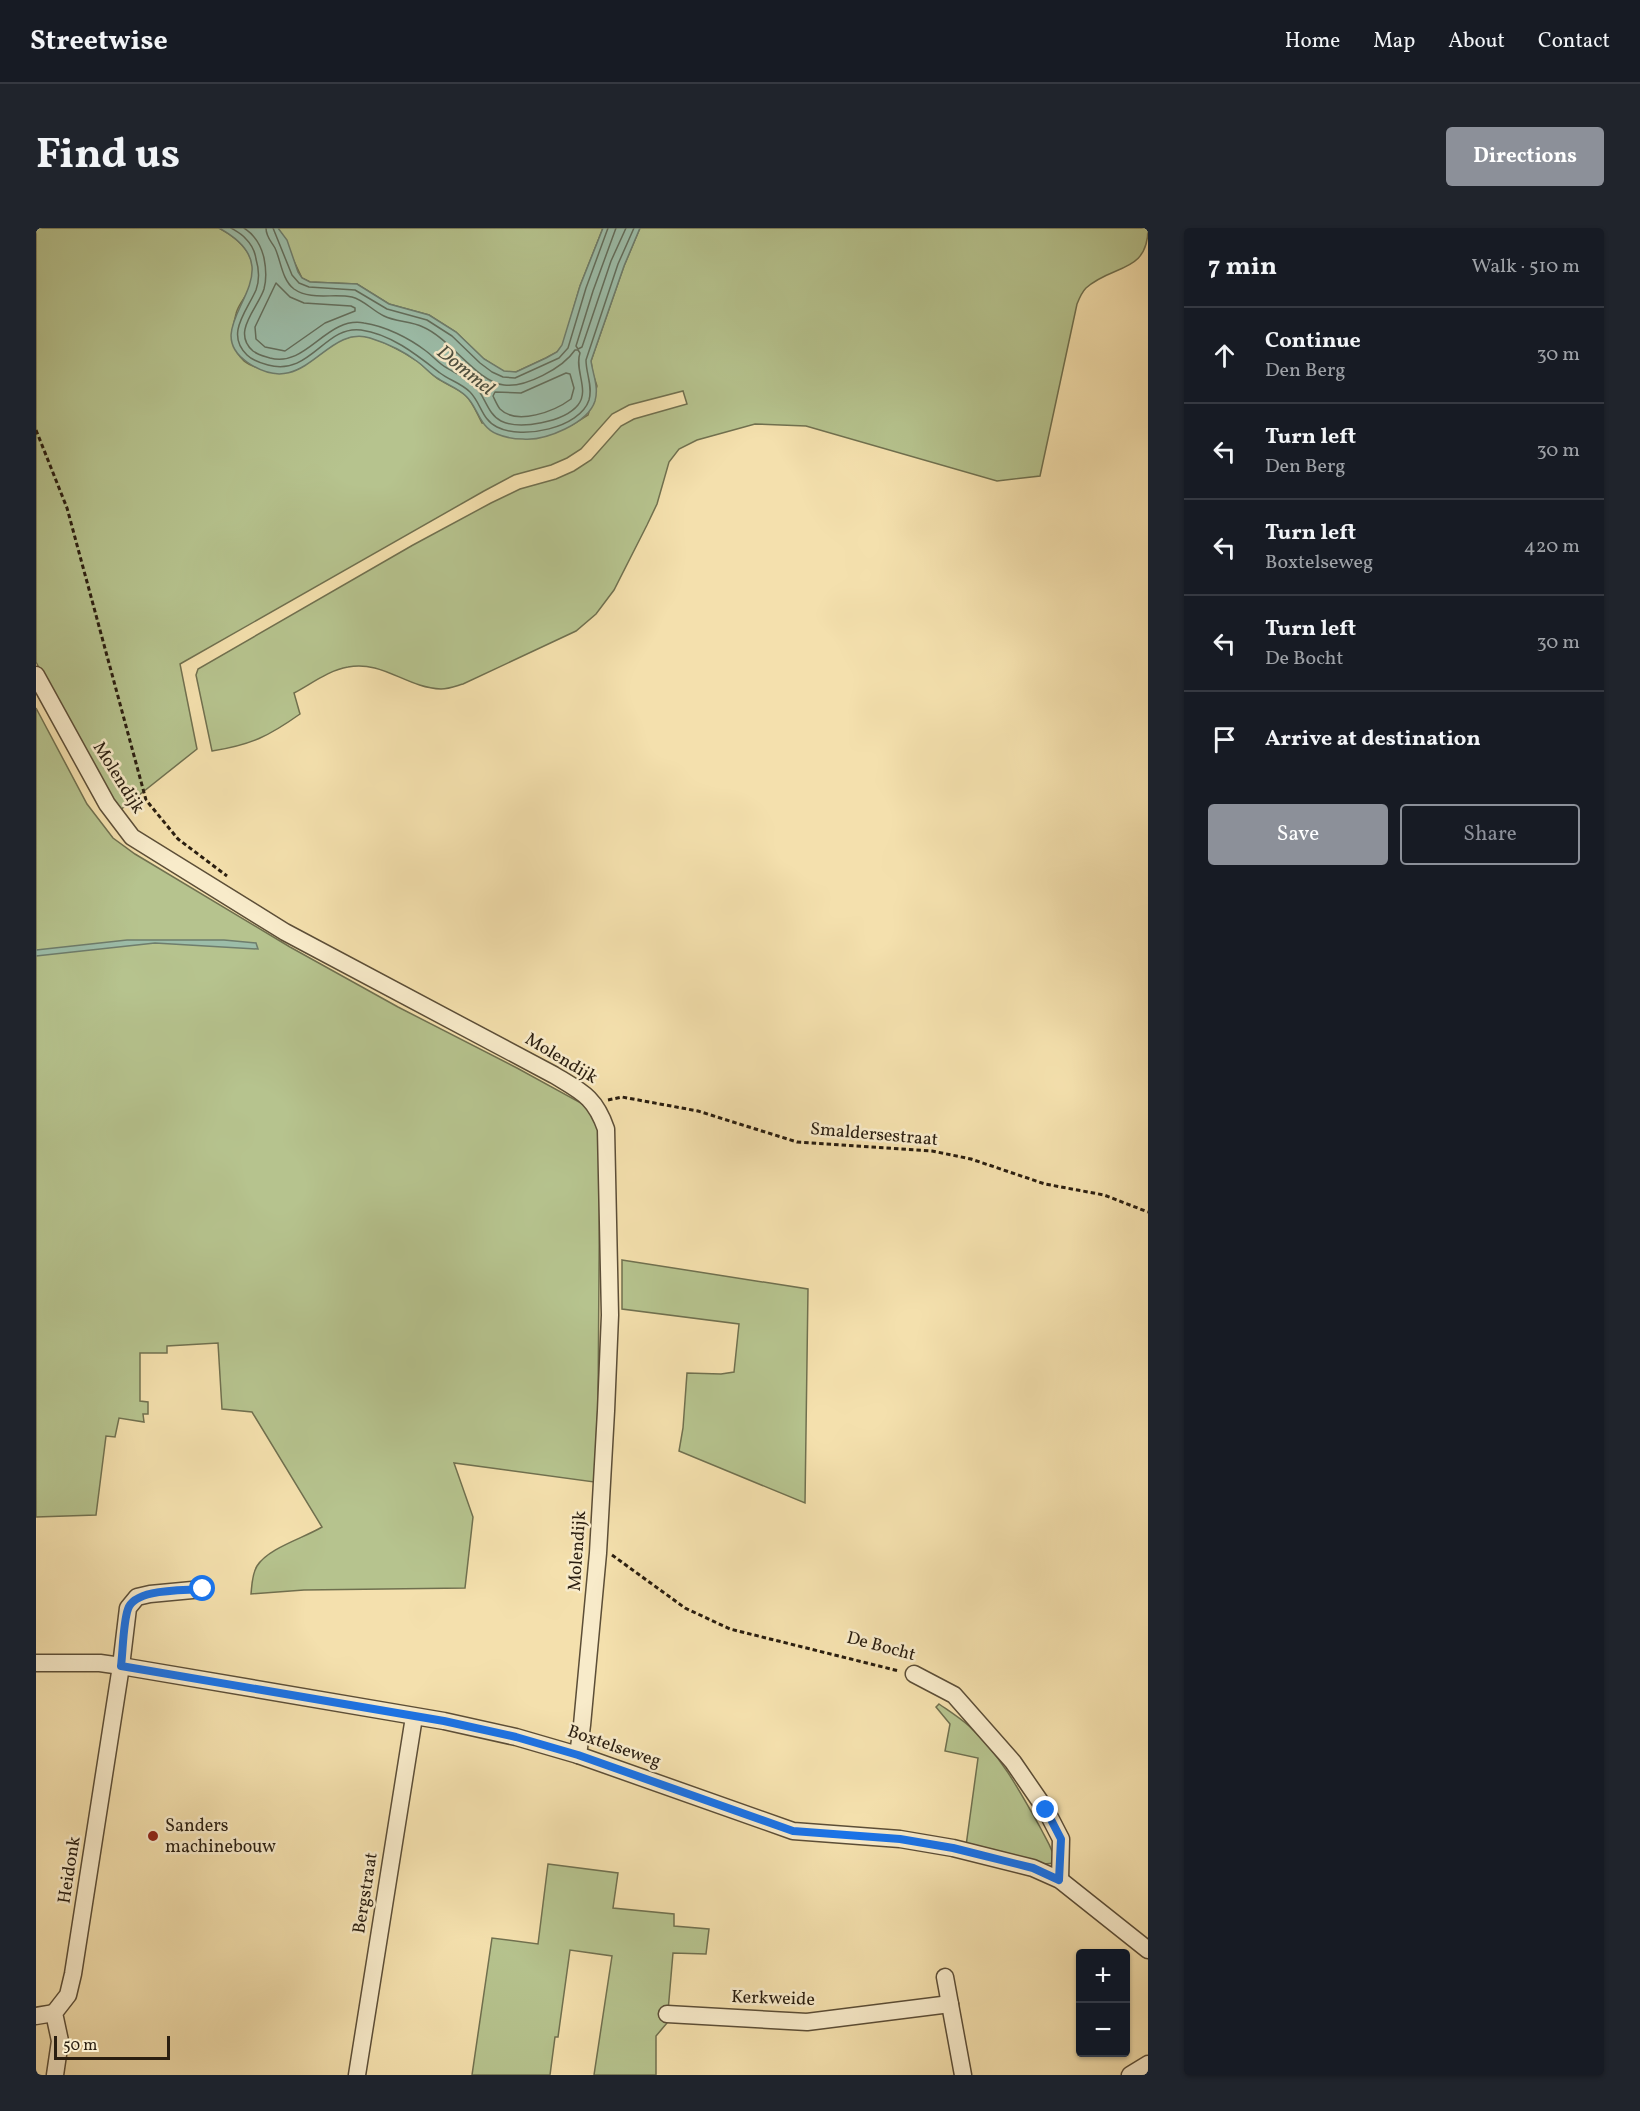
<!DOCTYPE html>
<html lang="en">
<head>
<meta charset="utf-8">
<style>
  :root { --surface:#171b24; --page:#20242c; --text:#f1f3f6; --muted:#9ea1a6; --line:#363941; --accent:#8c9099 }
  body { margin:0; font-family:Vollkorn,serif; background:var(--page); color:var(--text) }
  .controls { position:absolute; right:18px; bottom:18px; display:grid; overflow:hidden; border-radius:6px; box-shadow:0 2px 4px #0004 }
  .controls button { width:54px; height:54px; display:grid; place-items:center; padding:0; border:0; border-bottom:2px solid var(--line); background:var(--surface); color:var(--text); font:30px sans-serif }
  .scale { position:absolute; left:18px; bottom:15px; width:116px; box-sizing:border-box; padding-left:6px; border:3px solid #2a1e10; border-top:0; font-size:16px; line-height:21px; white-space:nowrap; color:#2a1e10; -webkit-text-stroke:4px #f8ebca; paint-order:stroke }
  .stop { position:absolute; width:18px; height:18px; margin:-14px; border:4px solid #1a73e8; border-radius:50%; background:#fff }
  .stop.end { background:#1a73e8; border-color:#fff; box-shadow:0 2px 6px #0008 }
  .list { margin:0; padding:0; list-style:none }
  h2 { display:flex; justify-content:space-between; align-items:center; height:78px; margin:0; padding:0 24px; font-size:26px }
  h2 small { font-size:20px; font-weight:400; color:var(--muted) }
  .list li { display:grid; grid-template-columns:39px 1fr auto; gap:18px; align-items:center; box-sizing:border-box; height:96px; padding:0 24px; border-top:2px solid var(--line) }
  .list b { display:block; font-size:22px; white-space:nowrap }
  .list p { margin:0; font-size:20px; white-space:nowrap; color:var(--muted) }
  .list em { font-size:20px; font-style:normal; color:var(--muted) }
  .actions { display:flex; gap:12px; padding:18px 24px }
  .actions a { flex:1; padding:14px 0; border:2px solid var(--accent); border-radius:6px; text-align:center; font-size:21px; color:var(--accent) }
  .actions .main { background:var(--accent); color:#fff }
  .icon { flex:none; width:33px; height:33px; fill:none; stroke:currentColor; stroke-width:2; stroke-linecap:round; stroke-linejoin:round }
  .map { position:relative; flex:none; width:1112px; height:1847px; overflow:hidden; border-radius:6px }
  header { display:flex; align-items:center; gap:36px; box-sizing:border-box; height:84px; padding:0 30px; background:var(--surface); border-bottom:2px solid var(--line) }
  header strong { font-size:28px }
  nav { display:flex; gap:33px; margin-inline-start:auto; font-size:21px }
  .intro { display:flex; align-items:center; justify-content:space-between; box-sizing:border-box; height:144px; padding:0 36px }
  h1 { margin:0; font-size:42px }
  .button { padding:15px 27px; border-radius:6px; background:var(--accent); color:#fff; font-size:21px; font-weight:700 }
  main { display:flex; gap:36px; padding:0 36px }
  aside { flex:1; background:var(--surface); border-radius:6px; box-shadow:0 2px 4px #0004 }
  .map>svg:first-child { display:block }
</style>
</head>
<body>
<header>
<strong>Streetwise</strong>
<nav><a>Home</a><a>Map</a><a>About</a><a>Contact</a></nav>
</header>
<div class="intro"><h1>Find us</h1><a class="button">Directions</a></div>
<main>
<div class="map">
<svg width="1112" height="1847" viewBox="0 0 1112 1847">
  <rect width="100%" height="100%" fill="#f4e0ad"/>
  <filter id="stains"><feTurbulence type="fractalNoise" baseFrequency=".00333" numOctaves="4"/><feColorMatrix values="0 0 0 0 .2 0 0 0 0 .09 0 0 0 0 .02 0 0 0 .5 -.17"/></filter>
  <radialGradient id="worn" r=".72"><stop offset=".6" stop-color="#630" stop-opacity="0"/><stop offset="1" stop-color="#630" stop-opacity=".3"/></radialGradient>
  <g fill="#b6c38e" stroke="#70704f" stroke-width="1.5">
    <path d="M0,0H183C206,12 224,31 215,58C211,68 202,76 200,86C195,102 195,121 208,133C214,138 221,140 229,142C273,154 283,114 319,108C335,105 368,124 381,133C389,139 395,146 402,151C411,157 421,160 429,167C437,174 441,186 446,195L536,197L552,187L561,158L557,146L555,133L588,38L604,0H1112C1112,46 1076,36 1050,60C1046,64 1043,71 1041,76L1004,248L961,253L770,198L719,196L661,212L643,221L633,234L621,276L611,297L578,362L560,386L540,403L427,456C420,458 413,461 405,461C371,460 346,432 312,439C293,442 275,456 258,465L264,486C233,508 215,517 176,523L160,447L162,441L377,317L455,275L484,261L520,251L538,243L555,232L585,198L598,191L651,176L647,163L593,177L576,186L545,221L531,230L515,237L478,247L448,263L144,436L161,521L83,583L63,555L0,434Z"/>
    <polygon points="242,0 567,0 544,58 527,117 521,124 510,130 480,144 468,144 448,131 420,104 393,87 353,76 321,56 274,54 266,50"/>
    <path d="M0,480L51,576L77,610L99,626L254,719L362,779L481,840L545,875L556,885L564,907L562,1178L558,1254L418,1235L437,1289L429,1360L268,1362L215,1366C216,1356 216,1346 221,1338C232,1320 268,1310 286,1299L216,1184L186,1181L182,1115L131,1118V1125H104V1173L112,1174V1186H107L108,1194L83,1190L79,1209L70,1208L60,1287L0,1289Z"/>
    <polygon points="586,1032 772,1061 769,1275 643,1223 647,1200 651,1145 685,1146 698,1144 703,1096 586,1081"/>
    <path d="M903,1476C913,1483 924,1490 933,1498C964,1526 985,1565 1005,1601C1010,1611 1019,1624 1019,1635L1008,1636L978,1627L930,1618L942,1530L909,1523L914,1496L900,1479Z"/>
    <polygon points="512,1636 582,1645 577,1680 638,1686 638,1698 673,1701 670,1726 637,1725 631,1795 620,1808 620,1847 558,1847 576,1728 534,1722 522,1809 519,1809 514,1847 436,1847 456,1710 502,1716"/>
  </g>
  <g fill="#9cbda9" stroke="#6e7d6c" stroke-width="1.5">
    <path d="M183,0H242L251,12L262,44L266,50L274,54L321,56L353,76L393,87L420,104L448,131L468,143L480,144L510,130L521,124L526,117L544,58L567,0H604L588,38L555,133C557,147 563,159 559,173C552,195 510,213 487,211C479,211 468,209 461,206C443,199 442,179 430,168C422,160 412,157 403,151C395,147 389,139 382,134C369,124 350,115 334,110C288,96 269,175 211,134C156,96 268,46 183,0Z"/>
    <polygon points="91,712 188,712 220,715 222,721 119,715 0,728 0,722"/>
  </g>
  <g fill="none" stroke-linecap="round" stroke-linejoin="round">
    <g stroke="#636e5c" stroke-width="1.5">
      <path d="M195,0C200,3 206,6 210,11C215,16 219,24 220,31C223,41 224,51 220,62C211,83 189,106 211,127C217,133 224,135 232,137C274,149 289,97 325,102C355,106 381,127 404,145C413,152 425,155 434,164C445,175 446,192 461,199C486,212 544,200 553,172C557,158 550,146 550,132L582,36L598,0"/>
      <path d="M208,0C219,7 225,17 228,30C230,40 231,50 228,61C222,80 195,104 217,123C222,127 228,128 234,130C271,140 290,88 328,95C349,98 373,110 390,123C397,128 403,136 411,140C420,146 430,149 438,157C449,167 451,186 465,193C484,202 528,194 542,177C554,162 538,142 544,125L542,122H539C527,140 489,160 468,157C441,154 415,111 387,99C375,93 360,94 348,88C337,83 328,72 316,69C297,65 275,73 258,61C246,52 245,33 239,20C235,13 230,9 230,0"/>
      <polyline points="237,0 256,47 263,55 273,59 319,62 351,81 391,92 416,108 444,135 456,144 467,149 479,150 523,130 532,120 550,60 572,0"/>
      <polyline points="580,0 557,63 540,118 542,121 546,119 575,33 590,0"/>
      <polygon points="240,55 254,69 268,75 315,78 319,80 319,83 289,95 249,123 229,119 220,111 219,99"/>
      <path d="M530,145L534,146L538,160L535,171C519,183 481,198 464,181C461,177 459,172 457,168L459,164L485,165Z"/>
    </g>
    <defs>
      <g id="minor">
        <path d="M0,447L71,576L96,609L249,704L518,847C546,864 559,869 570,901L574,1087L570,1183L562,1325L546,1497L542,1527"/>
        <polyline points="0,1435 64,1435 85,1438 408,1493 480,1509 542,1527 757,1603 864,1611 917,1620 997,1640 1024,1652 1112,1722"/>
        <polyline points="878,1446 918,1467 977,1534 1010,1582 1025,1611 1024,1652"/>
        <polyline points="909,1749 927,1847"/>
        <polyline points="631,1786 771,1794 914,1776"/>
        <polyline points="0,1788 18,1785"/>
        <polyline points="19,1847 24,1813 18,1785 32,1767 37,1746 85,1438 92,1380 101,1369 114,1366 167,1361"/>
        <polyline points="321,1847 378,1489"/>
        <polyline points="1094,1847 1112,1836"/>
      </g>
    </defs>
    <use href="#minor" stroke="#5c4e37" stroke-width="19"/>
    <g stroke="#2a1e10" stroke-width="3" stroke-dasharray="4.5 3" stroke-linecap="butt">
      <polyline points="0,202 31,280 110,572 142,611 191,648"/>
      <polyline points="572,872 586,869 662,883 761,914 896,923 935,931 1009,956 1068,967 1112,984"/>
      <polyline points="576,1327 649,1380 694,1401 863,1443"/>
    </g>
    <use href="#minor" stroke="#f8ebca" stroke-width="16"/>
  </g>
  <g fill="none" stroke-linecap="round" stroke-linejoin="round">
    <path stroke="#1a73e8" stroke-width="8" d="M167,1361C148,1363 99,1360 92,1381C87,1395 87,1423 85,1438L408,1493L480,1509L542,1527L757,1603L864,1611L917,1620L997,1640L1023,1652L1025,1611L1010,1582"/>
  </g>
  <circle fill="#8f2418" stroke="#f8ebca" stroke-width="2" cx="117" cy="1608" r="6"/>
  <g text-anchor="middle" dominant-baseline="central" stroke-width="5" stroke-linejoin="round" paint-order="stroke">
    <g font-size="18" fill="#2a1e10" stroke="#f8ebca">
      <text transform="translate(82 550) rotate(58)">Molendijk</text>
      <text transform="translate(525 831) rotate(31)">Molendijk</text>
      <text transform="translate(838 907) rotate(5)">Smaldersestraat</text>
      <text transform="translate(542 1323) rotate(-86)">Molendijk</text>
      <text transform="translate(845 1419) rotate(15)">De Bocht</text>
      <text transform="translate(578 1519) rotate(19)">Boxtelseweg</text>
      <text transform="translate(34 1642) rotate(-81)">Heidonk</text>
      <text transform="translate(330 1665) rotate(-81)">Bergstraat</text>
      <text transform="translate(737 1771) rotate(2)">Kerkweide</text>
    </g>
    <g font-size="18" fill="#2a1e10" stroke="#f8ebca" text-anchor="start">
      <text x="129" y="1598">Sanders<tspan x="129" dy="21">machinebouw</tspan></text>
    </g>
    <g font-size="20" font-style="italic" fill="#4c4e3e" stroke="#f8ebca">
      <text transform="translate(429 143) rotate(39)">Dommel</text>
    </g>
  </g>
  <rect width="100%" height="100%" filter="url(#stains)"/>
  <rect width="100%" height="100%" fill="url(#worn)"/>
</svg>
<div class="controls">
<button>+</button>
<button>−</button>
</div>
<div class="scale">50 m</div>
<div class="stop" style="left:167px;top:1361px"></div>
<div class="stop end" style="left:1010px;top:1582px"></div>
</div>
<aside>
<h2>7 min<small>Walk · 510 m</small></h2>
<ul class="list">
<li><svg class="icon" aria-label="ahead" viewBox="0 0 24 24"><path d="M12 20V5M6 11l6-6 6 6"/></svg><div><b>Continue</b><p>Den Berg</p></div><em>30 m</em></li>
<li><svg class="icon" aria-label="left" viewBox="0 0 24 24"><path d="M17 20v-9H6M10 6l-5 5 5 5"/></svg><div><b>Turn left</b><p>Den Berg</p></div><em>30 m</em></li>
<li><svg class="icon" aria-label="left" viewBox="0 0 24 24"><path d="M17 20v-9H6M10 6l-5 5 5 5"/></svg><div><b>Turn left</b><p>Boxtelseweg</p></div><em>420 m</em></li>
<li><svg class="icon" aria-label="left" viewBox="0 0 24 24"><path d="M17 20v-9H6M10 6l-5 5 5 5"/></svg><div><b>Turn left</b><p>De Bocht</p></div><em>30 m</em></li>
<li><svg class="icon" aria-label="arrive" viewBox="0 0 24 24"><path d="M6 21V4h12l-3 4 3 4H6"/></svg><div><b>Arrive at destination</b></div></li>
</ul>
<div class="actions"><a class="main">Save</a><a>Share</a></div>
</aside>
</main>
</body>
</html>
